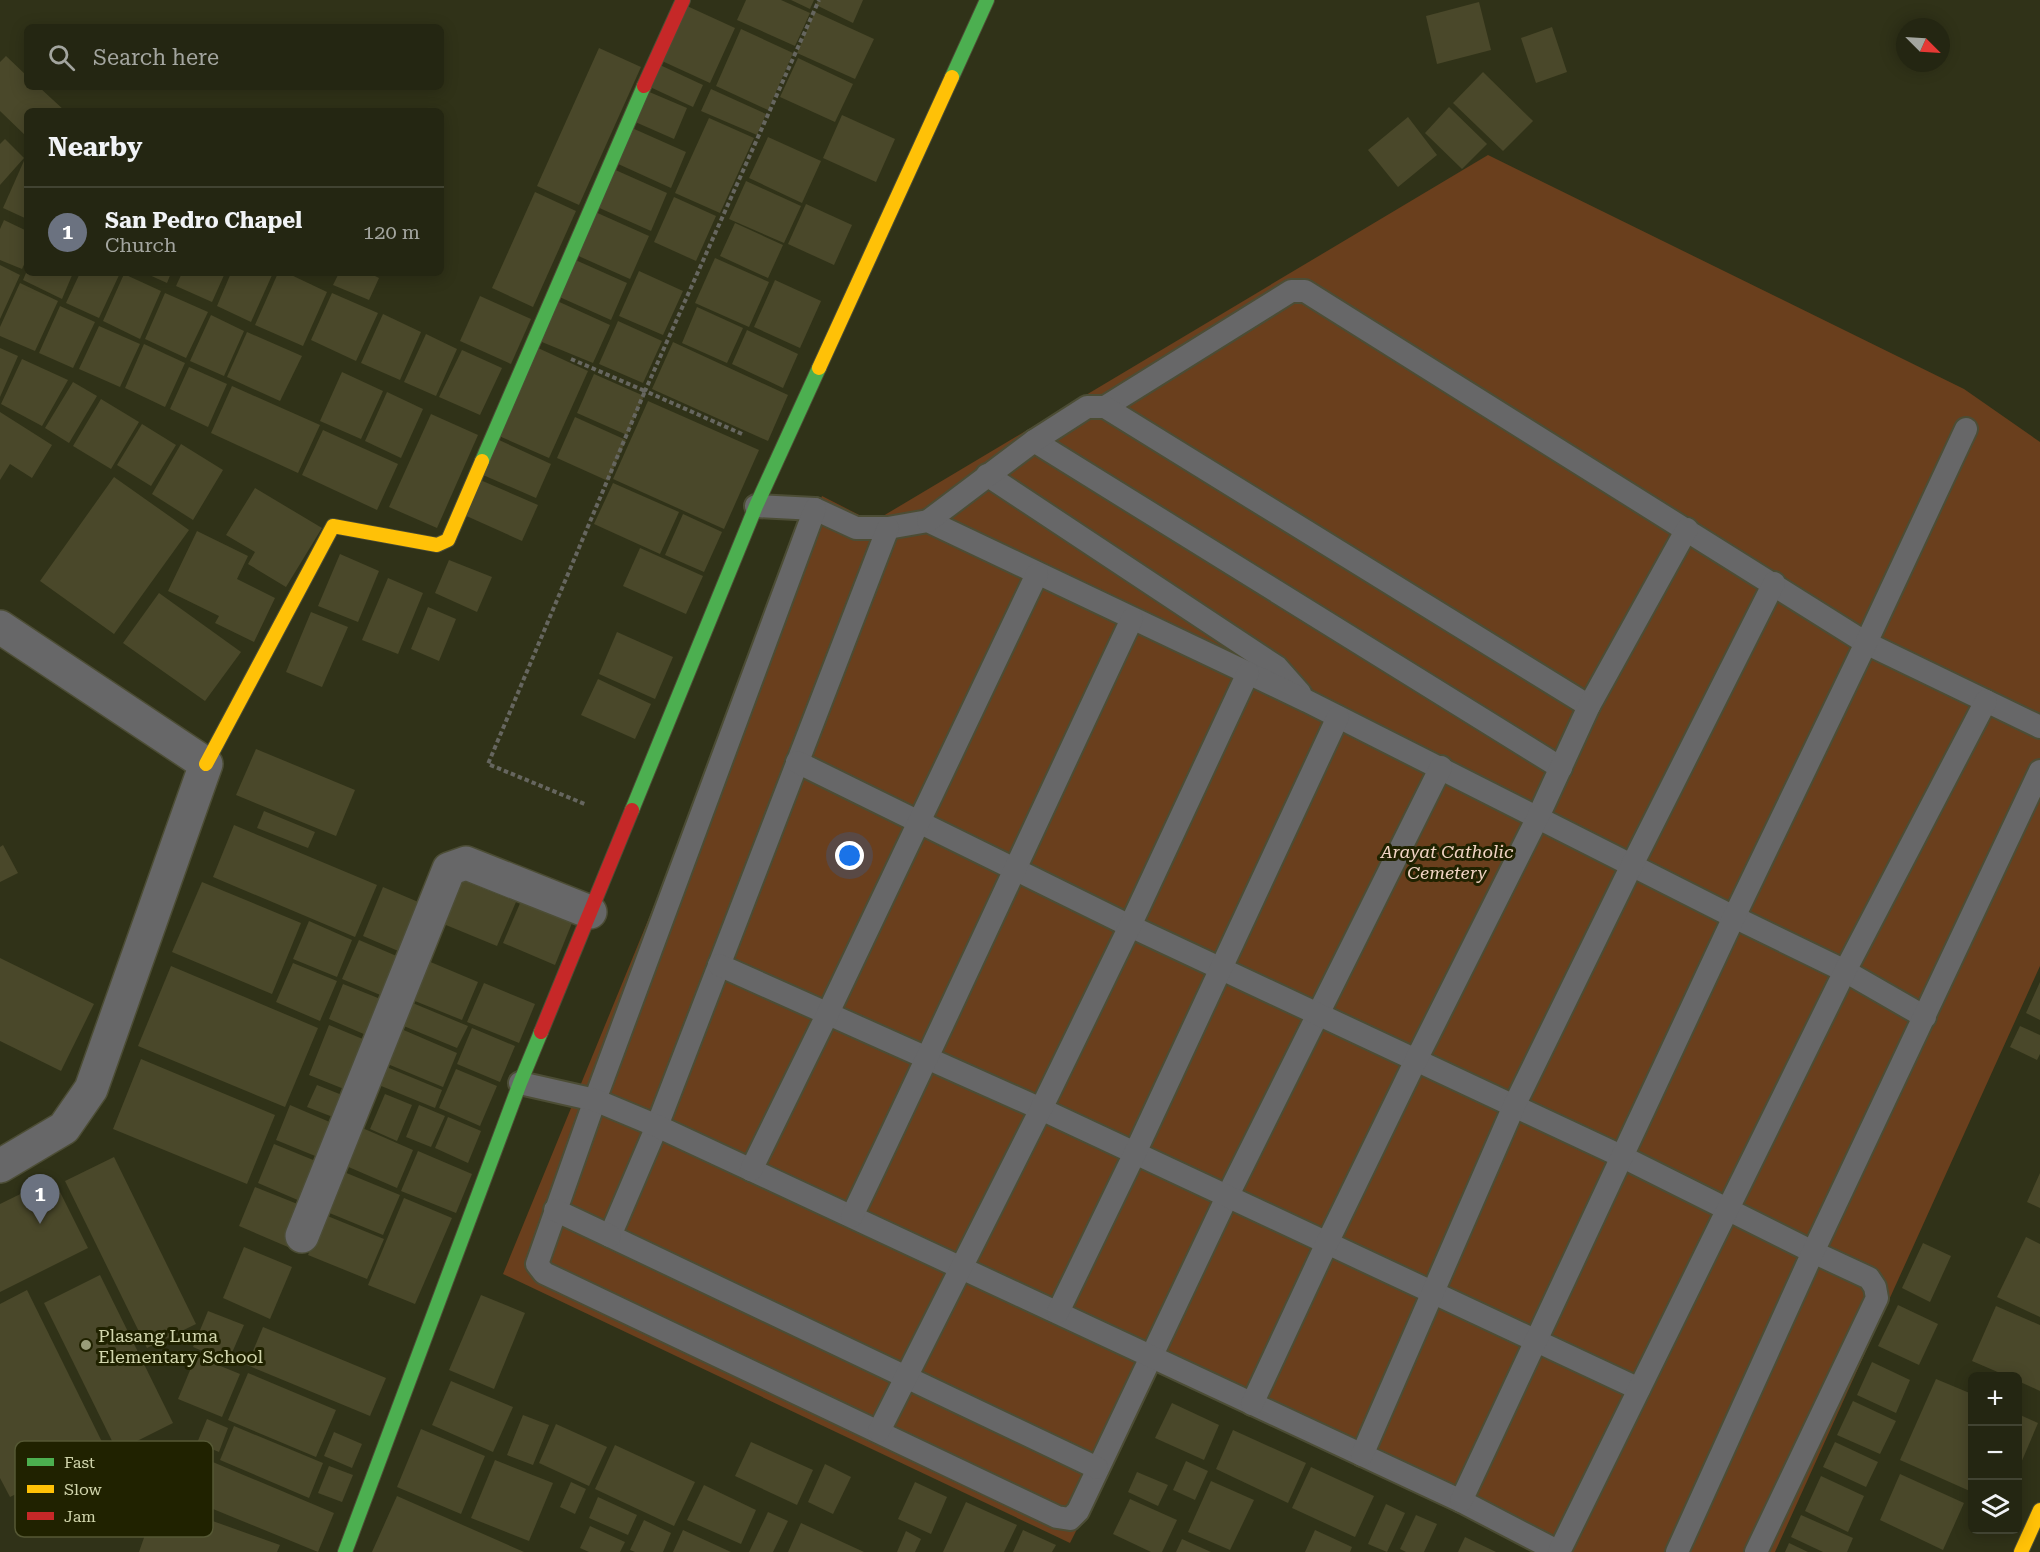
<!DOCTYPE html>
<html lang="en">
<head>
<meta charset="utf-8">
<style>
  :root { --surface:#242612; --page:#303220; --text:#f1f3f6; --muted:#a3a59f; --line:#414332; --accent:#8c9099 }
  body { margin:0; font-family:"Roboto Serif",serif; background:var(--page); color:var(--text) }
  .controls { position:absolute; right:18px; bottom:18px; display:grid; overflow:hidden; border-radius:9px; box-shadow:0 3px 15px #0003 }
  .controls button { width:54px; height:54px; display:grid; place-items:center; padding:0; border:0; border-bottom:2px solid var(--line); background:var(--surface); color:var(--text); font:30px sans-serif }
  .compass { position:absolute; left:1896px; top:18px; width:54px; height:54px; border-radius:50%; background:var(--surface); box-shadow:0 3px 15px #0003; rotate:114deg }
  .you { position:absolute; left:850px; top:856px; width:21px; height:21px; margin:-15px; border:4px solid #fff; border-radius:50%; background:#1a73e8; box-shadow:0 0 0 9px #1a73e833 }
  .badge { display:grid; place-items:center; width:39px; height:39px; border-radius:50%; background:var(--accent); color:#fff; font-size:20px; font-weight:700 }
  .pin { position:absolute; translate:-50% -50px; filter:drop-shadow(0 2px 3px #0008) }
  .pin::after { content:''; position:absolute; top:32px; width:21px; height:18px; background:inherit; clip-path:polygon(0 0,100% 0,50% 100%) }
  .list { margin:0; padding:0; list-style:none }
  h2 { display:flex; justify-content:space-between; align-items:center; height:78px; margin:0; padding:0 24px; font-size:26px }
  h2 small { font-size:20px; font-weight:400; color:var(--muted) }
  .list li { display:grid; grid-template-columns:39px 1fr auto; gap:18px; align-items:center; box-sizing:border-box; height:90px; padding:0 24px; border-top:2px solid var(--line) }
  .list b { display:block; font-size:22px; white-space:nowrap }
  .list p { margin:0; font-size:20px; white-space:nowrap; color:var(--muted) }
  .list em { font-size:20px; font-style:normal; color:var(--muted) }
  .icon { flex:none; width:33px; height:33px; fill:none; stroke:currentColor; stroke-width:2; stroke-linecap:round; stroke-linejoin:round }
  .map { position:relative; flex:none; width:2040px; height:1552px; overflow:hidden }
  .search { position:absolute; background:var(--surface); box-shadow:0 3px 15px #0003; left:24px; top:24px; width:420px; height:66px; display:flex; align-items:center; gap:15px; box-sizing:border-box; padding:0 21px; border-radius:9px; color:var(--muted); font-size:22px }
  .panel { position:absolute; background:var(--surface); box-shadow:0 3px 15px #0003; left:24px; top:108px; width:420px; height:168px; border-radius:9px }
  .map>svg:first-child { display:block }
</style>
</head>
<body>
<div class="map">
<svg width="2040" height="1552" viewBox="0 0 2040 1552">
  <rect width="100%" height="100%" fill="#303218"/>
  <polygon fill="#6a3f1d" points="1488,155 1964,389 2040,442 2040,966 1775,1552 1536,1552 1463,1513 1157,1370 1070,1543 503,1274 822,496 873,522"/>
  <g fill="#4a482a">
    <polygon points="746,0 781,0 810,13 795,46 737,20"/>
    <polygon points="791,0 814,0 810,9"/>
    <polygon points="818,0 863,0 853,23 816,5"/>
    <polygon points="1479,2 1491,50 1437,64 1426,16"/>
    <polygon points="687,6 735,28 710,83 662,61"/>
    <polygon points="815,12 874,39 855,79 797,53"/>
    <polygon points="1552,27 1567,72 1536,83 1521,38"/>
    <polygon points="741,29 793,53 768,110 716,86"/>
    <polygon points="599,48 641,67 579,205 537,186"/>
    <polygon points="6,56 27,76 27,87 39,87 65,111 27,111 27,137 0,111 0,62"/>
    <polygon points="798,58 853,84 835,122 780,97"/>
    <polygon points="660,65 703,85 693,107 650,87"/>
    <polygon points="1483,72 1533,121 1503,151 1453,103"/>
    <polygon points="711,89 766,114 757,135 701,111"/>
    <polygon points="647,91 687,108 674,139 633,121"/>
    <polygon points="1449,107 1487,144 1462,169 1425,133"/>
    <polygon points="842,115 895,139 876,182 823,158"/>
    <polygon points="1408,117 1437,155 1398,187 1368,150"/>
    <polygon points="709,118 754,138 720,213 675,193"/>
    <polygon points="632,128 686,152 671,188 616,163"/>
    <polygon points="768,137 821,161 802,203 749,178"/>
    <polygon points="5,139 24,158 0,185 0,144"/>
    <polygon points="27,154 27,219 3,208"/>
    <polygon points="611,168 667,193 651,231 595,206"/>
    <polygon points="746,181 801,206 784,243 729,219"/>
    <polygon points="535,192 576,211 533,307 492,288"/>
    <polygon points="674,197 716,216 696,261 654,242"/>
    <polygon points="806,204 852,225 834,265 788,244"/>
    <polygon points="593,211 649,236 630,279 574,254"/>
    <polygon points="4,220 27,231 27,258 22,269 0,260 0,229"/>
    <polygon points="735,223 783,245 768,278 720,256"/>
    <polygon points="571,258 627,283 611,320 555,295"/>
    <polygon points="715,258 769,282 749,327 695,303"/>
    <polygon points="0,265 20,275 0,319"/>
    <polygon points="639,271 683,291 663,335 619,316"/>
    <polygon points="26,273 73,273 62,299 23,280"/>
    <polygon points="80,273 120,273 99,318 66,303"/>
    <polygon points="145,273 171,273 167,283"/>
    <polygon points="182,273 225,273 212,302 176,286"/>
    <polygon points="231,273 273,273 251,322 217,306"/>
    <polygon points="278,273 287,273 327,292 303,346 255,325"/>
    <polygon points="339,273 369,273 379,278 369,300 333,285"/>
    <polygon points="124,274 161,291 140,339 103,321"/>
    <polygon points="775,280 821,301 800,348 754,327"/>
    <polygon points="20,283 58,301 35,351 0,336 0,327"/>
    <polygon points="165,293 208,312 186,358 145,339"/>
    <polygon points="332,293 378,313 356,361 311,340"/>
    <polygon points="480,296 531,319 511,364 460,341"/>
    <polygon points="555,300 610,325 593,363 537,340"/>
    <polygon points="60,306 95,322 73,368 39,353"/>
    <polygon points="697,307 743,328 727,363 682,343"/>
    <polygon points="383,314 421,332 400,380 361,363"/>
    <polygon points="211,315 244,331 224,376 190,361"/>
    <polygon points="618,321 662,341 643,383 599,364"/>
    <polygon points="99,326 140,344 120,387 79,369"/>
    <polygon points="747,330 798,354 783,388 732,364"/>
    <polygon points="247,332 302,356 280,401 227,377"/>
    <polygon points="426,334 457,349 436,396 404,382"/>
    <polygon points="673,342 788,395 768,441 652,389"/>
    <polygon points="144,344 185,363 165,407 125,388"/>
    <polygon points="0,348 18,356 0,397"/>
    <polygon points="538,348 588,371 549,458 499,436"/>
    <polygon points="462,350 502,368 480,415 439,397"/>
    <polygon points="22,359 68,380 42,426 1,404"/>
    <polygon points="189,367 227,384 208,427 170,409"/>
    <polygon points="342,372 383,391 361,439 320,421"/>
    <polygon points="594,374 644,396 627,435 577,413"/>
    <polygon points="73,382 97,396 69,443 45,428"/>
    <polygon points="232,386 320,425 298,473 211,433"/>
    <polygon points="387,392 423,409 401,458 365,441"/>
    <polygon points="101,399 139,422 111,469 73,446"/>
    <polygon points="648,401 759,450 724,529 613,479"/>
    <polygon points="0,412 52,445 32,478 10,464 0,480"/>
    <polygon points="431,414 478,435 437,528 389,507"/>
    <polygon points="575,417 626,440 608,481 557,458"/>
    <polygon points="142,424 176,445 151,486 117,465"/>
    <polygon points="323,430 398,464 377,510 302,475"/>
    <polygon points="499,440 551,464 536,498 483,475"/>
    <polygon points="181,444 223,470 193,520 152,494"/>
    <polygon points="114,477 189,530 114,634 40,581"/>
    <polygon points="478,479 538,505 522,541 462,514"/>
    <polygon points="613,483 679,512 660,554 594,524"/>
    <polygon points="255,488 322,528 286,587 248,564 255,552 226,535"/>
    <polygon points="683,514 722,532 704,572 665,555"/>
    <polygon points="197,531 248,556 237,579 275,598 254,642 215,623 219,616 168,591"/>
    <polygon points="640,548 703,576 686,614 623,586"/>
    <polygon points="340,554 379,571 358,622 318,606"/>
    <polygon points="449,560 492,577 477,612 435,593"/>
    <polygon points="388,578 423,593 398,654 362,640"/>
    <polygon points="159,593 241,652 205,701 123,643"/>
    <polygon points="428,607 456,619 439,661 411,649"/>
    <polygon points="311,612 348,627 322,687 286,672"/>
    <polygon points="617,632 673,657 655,699 599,674"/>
    <polygon points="598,679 651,704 635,739 581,715"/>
    <polygon points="256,749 355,790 336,836 236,795"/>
    <polygon points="264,811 315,832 308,848 257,828"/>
    <polygon points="234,825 377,885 355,937 213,877"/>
    <polygon points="3,845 18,873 0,882 0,847"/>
    <polygon points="459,879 516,902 497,946 441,923"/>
    <polygon points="202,882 301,923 272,994 172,952"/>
    <polygon points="383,887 423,904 403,953 363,936"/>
    <polygon points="521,901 572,923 555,965 503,943"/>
    <polygon points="309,921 352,940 337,977 293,959"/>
    <polygon points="359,940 406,960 390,999 342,979"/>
    <polygon points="0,958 94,1004 61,1071 0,1041"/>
    <polygon points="421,958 478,982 462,1020 405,997"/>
    <polygon points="293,963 337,981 320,1021 276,1002"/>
    <polygon points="171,966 318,1028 285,1107 138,1046"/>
    <polygon points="2040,982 2040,1020 2026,1013"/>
    <polygon points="484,983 535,1004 519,1043 467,1022"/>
    <polygon points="343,984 388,1002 373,1038 329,1019"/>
    <polygon points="403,999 468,1026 457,1048 394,1022"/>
    <polygon points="329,1025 370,1042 349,1091 309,1075"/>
    <polygon points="392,1025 457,1053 443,1087 378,1060"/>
    <polygon points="2020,1026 2040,1035 2040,1054 2037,1060 2010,1047"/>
    <polygon points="472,1028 515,1046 500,1082 457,1064"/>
    <polygon points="141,1059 275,1115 247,1184 113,1129"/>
    <polygon points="377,1063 442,1090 435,1108 369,1081"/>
    <polygon points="456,1069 497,1086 480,1126 439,1108"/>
    <polygon points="317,1085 347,1097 338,1119 307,1107"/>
    <polygon points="385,1094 412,1105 397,1141 370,1129"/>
    <polygon points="290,1105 339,1126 325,1160 276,1140"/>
    <polygon points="419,1105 445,1116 431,1147 406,1137"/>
    <polygon points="448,1117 481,1131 468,1163 435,1148"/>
    <polygon points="360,1127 413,1150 397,1188 344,1165"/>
    <polygon points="274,1144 323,1164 307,1204 258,1183"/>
    <polygon points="418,1151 472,1174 456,1213 401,1191"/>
    <polygon points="114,1157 196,1324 147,1348 65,1181"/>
    <polygon points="344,1172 400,1195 383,1235 327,1212"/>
    <polygon points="2040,1173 2040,1208 2027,1202"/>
    <polygon points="53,1178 88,1248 0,1292 0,1204"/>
    <polygon points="255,1187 305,1207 288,1247 239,1226"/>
    <polygon points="404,1198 452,1218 415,1304 368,1285"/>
    <polygon points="325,1215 384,1239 367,1279 308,1255"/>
    <polygon points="2026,1237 2040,1244 2040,1317 1997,1297"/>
    <polygon points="1923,1243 1951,1256 1930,1302 1902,1288"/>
    <polygon points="244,1247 292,1267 270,1319 223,1298"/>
    <polygon points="100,1275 173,1423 117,1451 44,1303"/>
    <polygon points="27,1290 106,1450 10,1497 0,1478 0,1304"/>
    <polygon points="481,1295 525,1313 494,1389 449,1370"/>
    <polygon points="1898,1305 1938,1324 1919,1365 1878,1346"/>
    <polygon points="1996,1306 2040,1325 2040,1391 2018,1381 2018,1376 2007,1376 1972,1361"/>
    <polygon points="208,1311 244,1325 228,1362 193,1347"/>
    <polygon points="263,1327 386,1378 370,1416 247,1365"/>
    <polygon points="196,1356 240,1374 222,1417 178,1399"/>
    <polygon points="1872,1362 1910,1380 1896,1413 1857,1395"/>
    <polygon points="248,1373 336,1410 316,1457 228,1420"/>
    <polygon points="1936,1379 1972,1394 1972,1492 1900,1460"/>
    <polygon points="451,1381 513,1407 493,1452 432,1425"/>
    <polygon points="1853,1401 1896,1421 1880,1454 1837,1435"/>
    <polygon points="1172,1403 1219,1425 1204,1460 1155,1438"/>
    <polygon points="2018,1414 2038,1423 2018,1470"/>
    <polygon points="523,1415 549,1425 533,1465 507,1455"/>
    <polygon points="207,1419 228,1428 219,1452 197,1443"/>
    <polygon points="556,1424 607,1447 589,1486 539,1463"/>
    <polygon points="234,1426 323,1463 309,1498 220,1460"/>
    <polygon points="421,1429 485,1456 461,1514 397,1487"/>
    <polygon points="1233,1430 1306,1463 1288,1503 1216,1469"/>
    <polygon points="334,1432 362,1444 352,1468 324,1456"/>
    <polygon points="751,1442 813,1470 797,1505 735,1476"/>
    <polygon points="1835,1442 1878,1462 1866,1487 1823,1467"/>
    <polygon points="615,1445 695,1482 674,1526 595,1489"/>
    <polygon points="208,1460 334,1513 318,1552 191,1500"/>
    <polygon points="495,1460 553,1483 529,1541 471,1518"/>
    <polygon points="1186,1461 1208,1471 1195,1500 1173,1490"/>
    <polygon points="825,1464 851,1477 833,1514 808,1502"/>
    <polygon points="329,1466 353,1475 342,1502 318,1493"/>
    <polygon points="1311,1467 1374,1496 1355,1537 1292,1508"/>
    <polygon points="1137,1472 1168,1485 1158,1506 1128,1492"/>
    <polygon points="1900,1474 1964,1503 1943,1550 1880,1520"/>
    <polygon points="1821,1476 1864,1496 1848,1532 1805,1511"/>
    <polygon points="1211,1481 1254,1500 1230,1550 1188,1532"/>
    <polygon points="571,1482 586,1489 575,1514 560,1507"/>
    <polygon points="915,1482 947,1497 931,1534 898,1519"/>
    <polygon points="704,1485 756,1510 741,1544 687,1520"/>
    <polygon points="397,1496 524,1552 372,1552"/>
    <polygon points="598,1497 637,1515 628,1535 589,1518"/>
    <polygon points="1130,1499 1177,1520 1162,1552 1151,1552 1113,1534"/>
    <polygon points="966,1502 1017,1525 1004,1552 943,1552"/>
    <polygon points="1386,1504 1405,1513 1387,1552 1368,1544"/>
    <polygon points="179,1509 280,1545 277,1552 139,1552 147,1529 168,1536"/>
    <polygon points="768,1512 788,1521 773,1552 749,1552"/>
    <polygon points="1416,1515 1437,1524 1424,1552 1406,1552 1400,1549"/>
    <polygon points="1801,1515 1853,1538 1847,1552 1823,1552 1791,1537"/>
    <polygon points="644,1520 671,1533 663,1552 635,1552 630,1550"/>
    <polygon points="801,1523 864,1552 788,1552"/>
    <polygon points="590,1526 625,1542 620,1552 589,1552 580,1548"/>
    <polygon points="683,1530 731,1552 673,1552"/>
    <polygon points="1023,1530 1056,1545 1052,1552 1013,1552"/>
    <polygon points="1315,1530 1352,1547 1350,1552 1305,1552"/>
    <polygon points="906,1531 921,1539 915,1552 897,1552"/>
    <polygon points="1465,1537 1496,1552 1458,1552"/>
    <polygon points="1182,1539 1211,1552 1176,1552"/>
    <polygon points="1789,1543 1808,1552 1785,1552"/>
  </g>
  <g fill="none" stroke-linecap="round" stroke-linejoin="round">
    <defs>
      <g id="lane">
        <polyline points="1105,407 1291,291 1305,291 1866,643 2040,727"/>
        <polyline points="1034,441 1561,768"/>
        <polyline points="987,475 1277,667 1300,693"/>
        <polyline points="756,506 815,509 856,528 888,528 928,521 1307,701 1734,917 1845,971 1925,1017"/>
        <polyline points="815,509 595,1100 537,1264 544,1273 561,1281 1057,1517 1070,1519 1078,1511 1227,1197 1441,767"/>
        <polyline points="928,521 1034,441 1087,407 1105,407 1589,706"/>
        <polyline points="888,528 657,1126 610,1236 1097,1468"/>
        <polyline points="797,762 1130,926 1623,1157 1813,1252 1869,1278 1875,1287 1877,1298 1756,1552"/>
        <polyline points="719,965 1041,1109 1639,1389"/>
        <polyline points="520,1083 595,1100 657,1126 1461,1501 1559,1552"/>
        <polyline points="751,1170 828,1013 1037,574"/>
        <polyline points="555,1210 610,1236"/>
        <path d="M852,1216C947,1018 1038,818 1132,619"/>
        <polyline points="1058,1312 1135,1153 1338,717"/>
        <polyline points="1252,1404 1327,1243 1416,1060 1538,817 1589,706 1687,529"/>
        <polyline points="879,1431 1041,1109 1130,926 1248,673"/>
        <polyline points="1362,1455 1514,1106 1632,865 1774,583"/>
        <polyline points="1461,1501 1734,917 1866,643 1966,429"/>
        <polyline points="1559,1552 1845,971 1986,701"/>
        <polyline points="1677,1552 1813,1252 2040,771"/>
      </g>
      <g id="street">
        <polyline points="0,627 206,764 91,1089 64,1128 0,1166"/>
        <polyline points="302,1236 449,869 466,863 590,912"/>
      </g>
      <g id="fast">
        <polyline points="952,77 987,0"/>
        <polyline points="482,461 644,86"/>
        <polyline points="632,810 756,506 819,368"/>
        <polyline points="345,1552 520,1083 541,1032"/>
      </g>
      <g id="slow">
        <polyline points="819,368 952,77"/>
        <polyline points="206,764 333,526 437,545 448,540 482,461"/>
        <polyline points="2021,1552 2040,1510"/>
      </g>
      <g id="jam">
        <polyline points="644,86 683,0"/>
        <polyline points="541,1032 632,810"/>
      </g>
    </defs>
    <use href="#lane" stroke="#4c4d35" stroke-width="26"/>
    <use href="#street" stroke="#4c4d35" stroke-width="36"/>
    <use href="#fast" stroke="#4c4d35" stroke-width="16"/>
    <use href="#slow" stroke="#4c4d35" stroke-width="16"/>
    <use href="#jam" stroke="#4c4d35" stroke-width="16"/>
    <g stroke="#66665f" stroke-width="4" stroke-dasharray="4.5 3" stroke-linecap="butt">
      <polyline points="571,359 645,391 488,764 587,805"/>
      <polyline points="742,434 645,391 819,0"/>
    </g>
    <use href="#lane" stroke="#676768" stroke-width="22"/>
    <use href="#street" stroke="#676768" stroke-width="33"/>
    <use href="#fast" stroke="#4caf50" stroke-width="14"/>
    <use href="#slow" stroke="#ffc107" stroke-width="14"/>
    <use href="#jam" stroke="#c62828" stroke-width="14"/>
  </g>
  <circle fill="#999d79" stroke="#202200" stroke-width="2" cx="86" cy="1345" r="6"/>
  <g text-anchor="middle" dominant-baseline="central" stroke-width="6" stroke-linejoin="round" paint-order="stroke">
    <g font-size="18" font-style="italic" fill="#f0d3c3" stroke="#202200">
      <text x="1447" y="851">Arayat Catholic<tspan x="1447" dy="21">Cemetery</tspan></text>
    </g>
    <g font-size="18" fill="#d2d6ad" stroke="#202200" text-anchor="start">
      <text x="98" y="1335">Plasang Luma<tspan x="98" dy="21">Elementary School</tspan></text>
    </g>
  </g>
  <rect x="15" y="1441" width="198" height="96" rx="9" fill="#202200" stroke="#555834" stroke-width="1.5"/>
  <rect x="27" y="1458" width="27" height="8" fill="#4caf50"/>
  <rect x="27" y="1485" width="27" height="8" fill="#ffc107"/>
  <rect x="27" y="1512" width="27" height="8" fill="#c62828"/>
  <g font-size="16" fill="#d2d6ad">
    <text x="64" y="1468">Fast</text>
    <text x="64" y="1495">Slow</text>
    <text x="64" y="1522">Jam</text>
  </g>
</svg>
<div class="controls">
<button>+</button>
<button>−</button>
<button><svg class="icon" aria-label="layers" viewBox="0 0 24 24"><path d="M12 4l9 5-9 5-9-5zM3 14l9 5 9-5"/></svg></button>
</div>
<svg class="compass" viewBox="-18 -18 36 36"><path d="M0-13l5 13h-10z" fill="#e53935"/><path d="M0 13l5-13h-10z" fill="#a3a59f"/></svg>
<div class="you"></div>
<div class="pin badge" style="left:40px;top:1224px;background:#6b7280">1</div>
<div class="search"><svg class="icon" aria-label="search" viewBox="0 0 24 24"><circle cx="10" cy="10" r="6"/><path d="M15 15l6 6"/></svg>Search here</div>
<section class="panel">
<h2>Nearby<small></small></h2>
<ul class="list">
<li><span class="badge" style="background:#6b7280">1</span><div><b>San Pedro Chapel</b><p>Church</p></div><em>120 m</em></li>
</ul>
</section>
</div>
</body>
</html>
